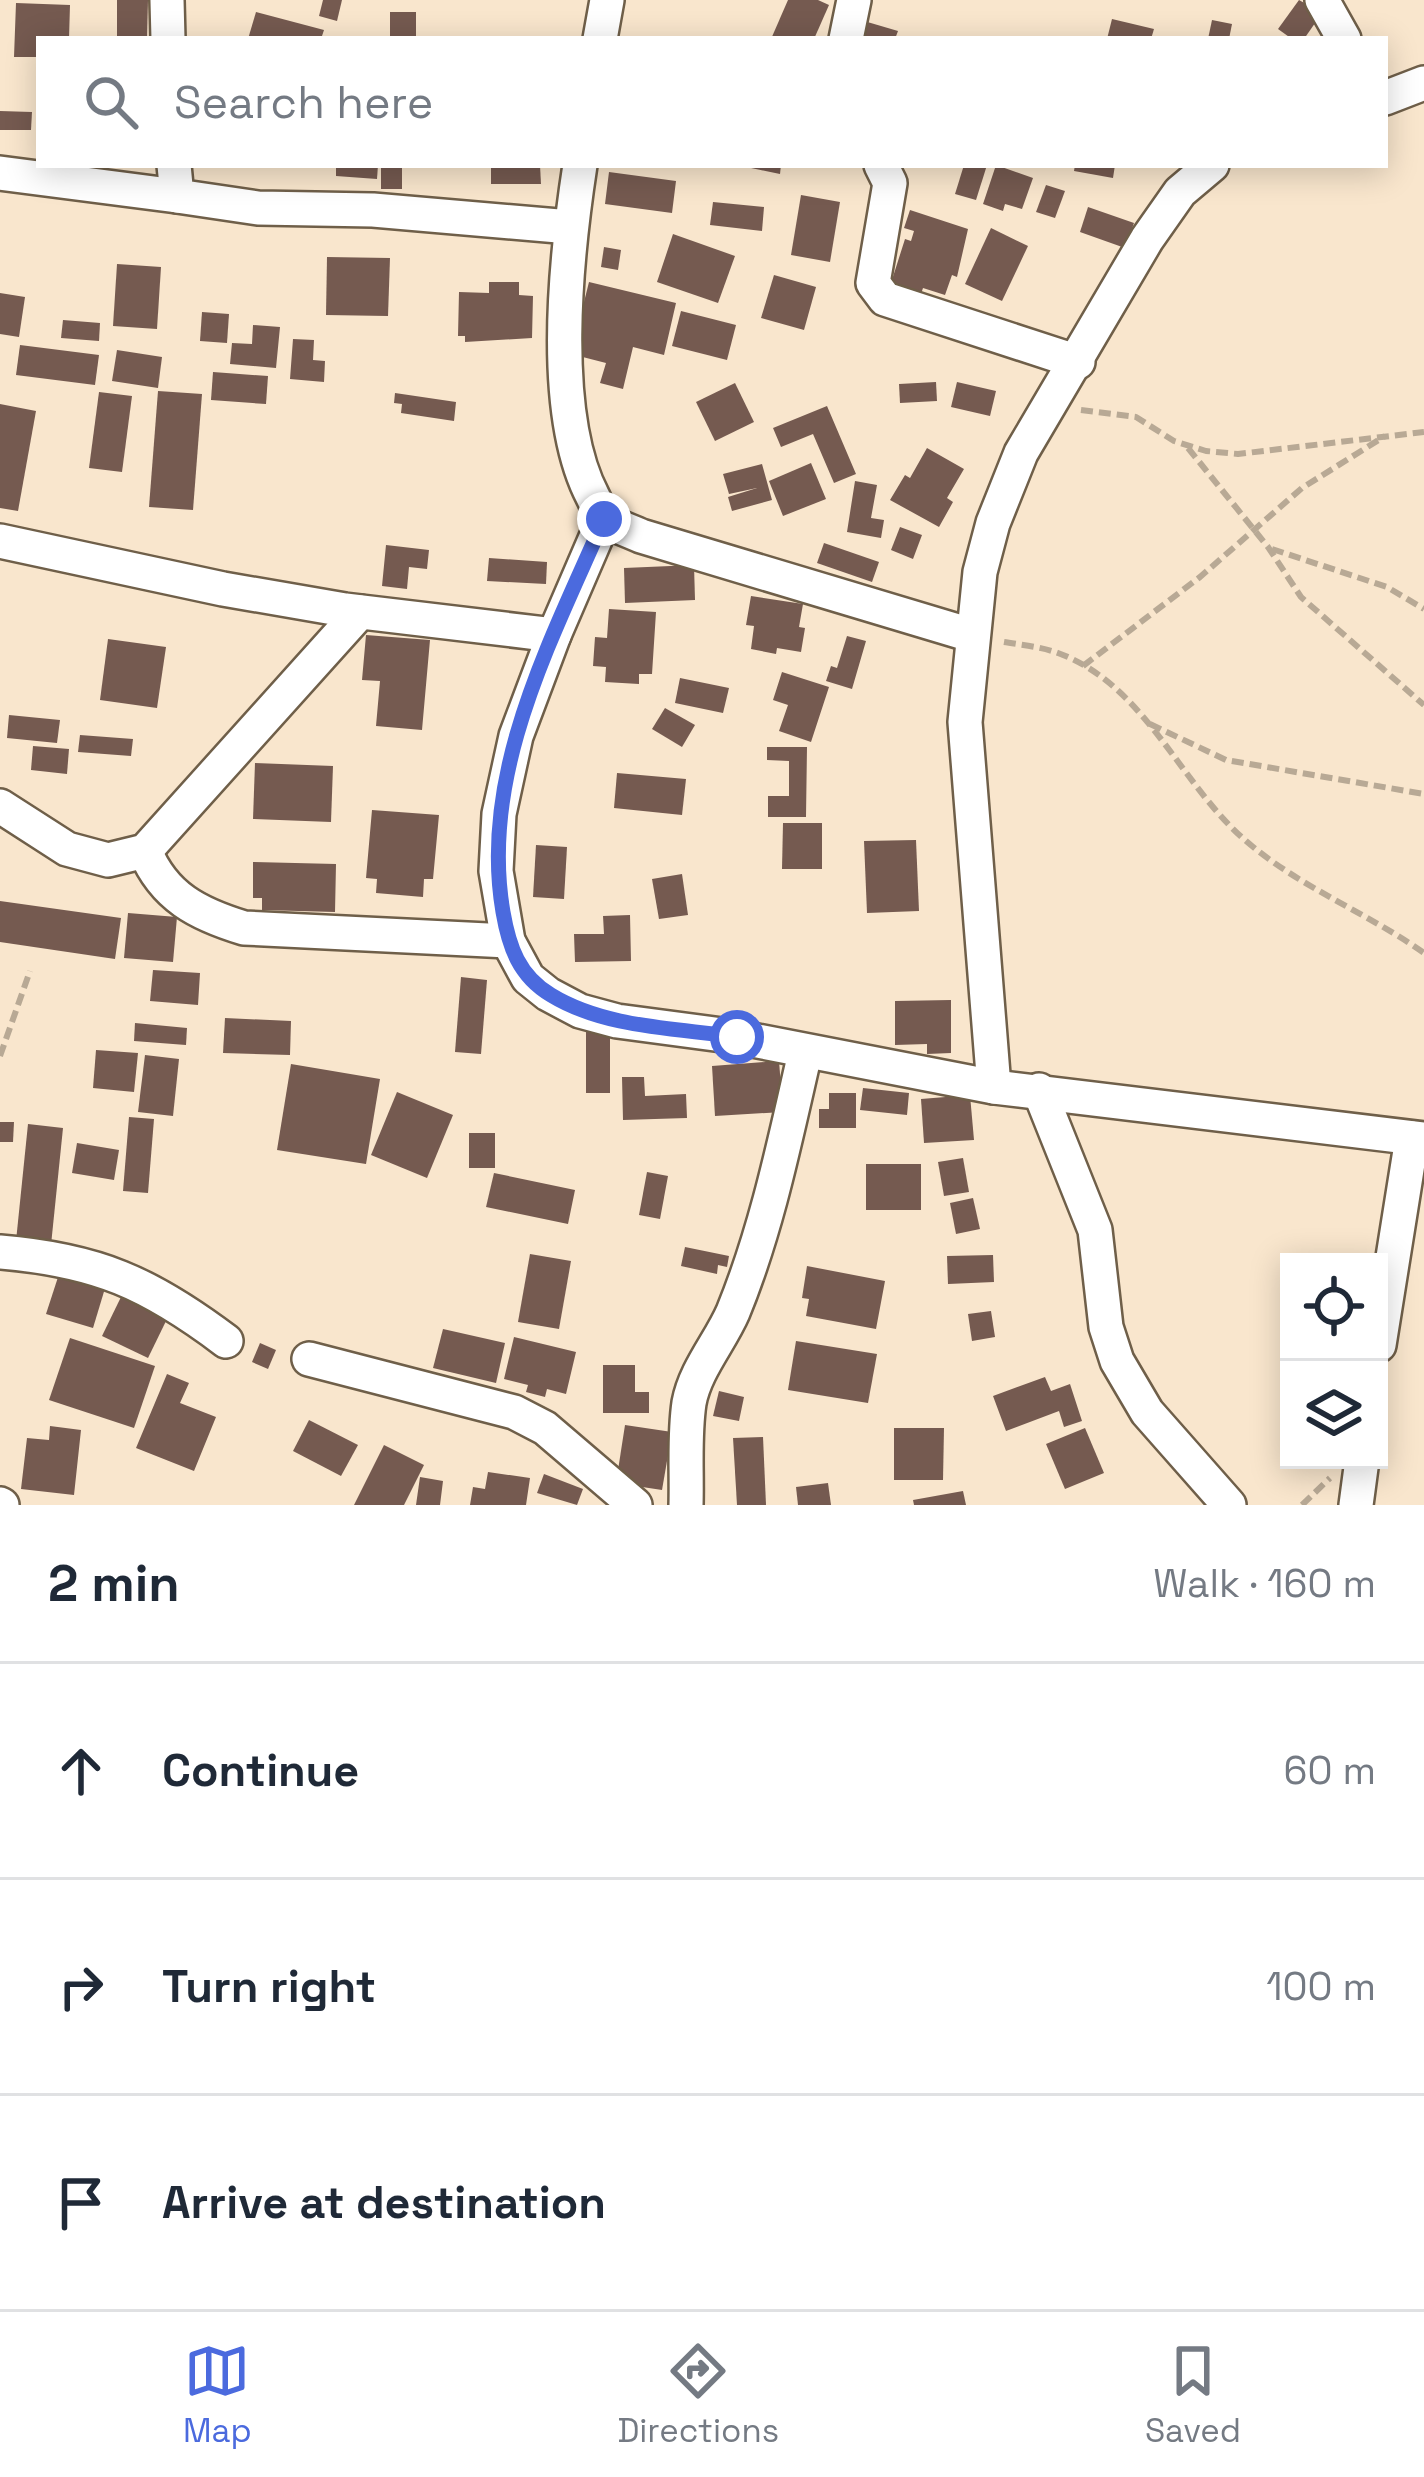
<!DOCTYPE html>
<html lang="en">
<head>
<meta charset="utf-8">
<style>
  :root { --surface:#fff; --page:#f2f2f3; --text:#1f2937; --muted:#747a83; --line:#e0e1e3; --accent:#4b6ade }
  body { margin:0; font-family:"Space Grotesk",sans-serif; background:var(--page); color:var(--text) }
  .controls { position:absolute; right:36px; bottom:36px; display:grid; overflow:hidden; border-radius:0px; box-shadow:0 6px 30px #0003 }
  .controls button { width:108px; height:108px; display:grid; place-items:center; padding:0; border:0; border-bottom:3px solid var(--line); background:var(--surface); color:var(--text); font:60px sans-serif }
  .stop { position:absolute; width:36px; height:36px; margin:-27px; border:9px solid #4b6ade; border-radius:50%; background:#fff }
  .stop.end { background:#4b6ade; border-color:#fff; box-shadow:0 3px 12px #0008 }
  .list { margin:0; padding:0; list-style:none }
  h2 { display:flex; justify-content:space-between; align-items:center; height:156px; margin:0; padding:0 48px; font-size:51px }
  h2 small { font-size:39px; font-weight:400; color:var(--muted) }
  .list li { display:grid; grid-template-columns:78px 1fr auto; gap:36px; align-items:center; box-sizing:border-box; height:216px; padding:0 48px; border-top:3px solid var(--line) }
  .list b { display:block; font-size:45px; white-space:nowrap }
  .list em { font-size:39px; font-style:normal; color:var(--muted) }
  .icon { flex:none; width:66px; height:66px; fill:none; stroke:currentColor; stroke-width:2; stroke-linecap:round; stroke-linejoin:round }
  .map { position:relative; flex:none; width:1424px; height:1505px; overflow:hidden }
  .search { position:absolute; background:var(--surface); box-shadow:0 6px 30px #0003; left:36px; right:36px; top:36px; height:132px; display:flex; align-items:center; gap:30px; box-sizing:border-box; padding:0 42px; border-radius:0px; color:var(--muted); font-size:45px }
  .sheet { height:804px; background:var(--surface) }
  nav { display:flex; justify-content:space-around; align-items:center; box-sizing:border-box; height:168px; border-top:3px solid var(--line); background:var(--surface); font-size:33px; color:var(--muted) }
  nav a { display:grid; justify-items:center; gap:6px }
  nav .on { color:var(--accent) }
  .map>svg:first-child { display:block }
</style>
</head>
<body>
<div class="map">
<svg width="1424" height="1505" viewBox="0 0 1424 1505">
  <rect width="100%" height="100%" fill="#f9e6cd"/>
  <g fill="#755a50">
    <polygon points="117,0 148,0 147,39 117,39"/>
    <polygon points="323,0 342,0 337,21 319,16"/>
    <polygon points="788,0 818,0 829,5 814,39 771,39"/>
    <polygon points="1299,0 1322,13 1304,39 1292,39 1278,29"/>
    <polygon points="16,3 70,5 69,39 39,39 39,57 14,57"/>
    <polygon points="256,12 324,30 321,39 248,39"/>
    <rect x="390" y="12" width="26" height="27"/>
    <polygon points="1112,19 1154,29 1151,39 1107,39"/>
    <polygon points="1212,20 1232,24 1229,39 1208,39"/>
    <polygon points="864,21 898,31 895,39 859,39"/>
    <polygon points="0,111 32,112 31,130 0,130"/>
    <polygon points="336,165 378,165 377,179 336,176"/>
    <rect x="381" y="165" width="21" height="24"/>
    <polygon points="491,165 540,165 541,184 491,184"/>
    <polygon points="737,165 781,165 780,174"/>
    <polygon points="964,165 987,165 976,200 955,194"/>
    <polygon points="996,165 1033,178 1022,209 1005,204 1003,211 983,204"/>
    <polygon points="1075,165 1115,165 1113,178 1074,171"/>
    <polygon points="609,172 676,181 672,213 605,204"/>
    <polygon points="1046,185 1065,191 1055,218 1036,212"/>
    <polygon points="801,195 840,202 830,262 791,255"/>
    <polygon points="713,202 764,207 762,231 710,225"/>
    <polygon points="1088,207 1134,223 1125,248 1080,232"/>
    <polygon points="910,210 968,229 957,277 952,275 945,295 923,288 919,300 896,293 898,285 891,283 905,239 911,241 914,231 904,228"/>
    <polygon points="991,228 1028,246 1002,301 965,284"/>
    <polygon points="673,234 735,256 718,303 657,282"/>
    <polygon points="604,247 621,250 618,270 601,267"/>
    <polygon points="327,257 390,258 388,316 326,315"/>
    <polygon points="117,264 161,267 157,329 113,326"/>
    <polygon points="774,275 816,287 804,330 761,318"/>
    <polygon points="489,282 519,282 519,295 533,296 532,338 465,342 465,336 458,336 459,292 489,293"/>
    <polygon points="589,282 676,303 664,355 633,347 623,389 600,383 606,363 571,354"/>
    <polygon points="0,293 25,297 19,337 0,334"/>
    <polygon points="681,311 736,325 727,360 672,346"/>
    <polygon points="202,312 229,314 227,343 200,341"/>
    <polygon points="63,320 100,323 99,341 61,338"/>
    <polygon points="253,325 280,327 276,368 230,364 232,343 252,344"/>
    <polygon points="293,339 314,340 313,360 325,361 324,382 290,379"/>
    <polygon points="20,345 99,355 95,385 16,375"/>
    <polygon points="117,350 162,357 158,388 112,381"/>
    <polygon points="213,372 268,376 266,404 211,400"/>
    <polygon points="936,382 937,401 900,403 899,384"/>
    <polygon points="957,382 996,391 990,416 951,407"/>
    <polygon points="735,383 754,422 715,441 696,402"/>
    <polygon points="158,391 202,394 193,510 149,507"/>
    <polygon points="99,392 132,396 122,472 89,468"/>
    <polygon points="395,393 456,402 454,421 401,413 402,404 394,403"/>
    <polygon points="0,404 36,411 18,511 0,508"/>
    <polygon points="827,406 856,474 834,483 813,434 781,447 773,428"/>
    <polygon points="927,448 964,469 947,498 953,502 939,527 890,500 905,475 910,478"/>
    <polygon points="811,463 826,499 783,516 769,481"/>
    <polygon points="762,464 772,500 732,511 728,497 757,488 729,494 723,474"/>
    <polygon points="855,481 877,485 871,518 884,520 881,538 847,532"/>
    <polygon points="900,527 922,535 913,559 891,550"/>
    <polygon points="824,543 879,562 872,582 817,563"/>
    <polygon points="386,545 429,550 427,569 409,567 407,589 382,586"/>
    <polygon points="489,558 547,562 546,584 487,581"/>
    <polygon points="694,565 695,600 625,603 624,568"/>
    <polygon points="751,596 803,604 799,627 805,628 801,652 777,648 776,654 751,649 754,626 746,625"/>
    <polygon points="609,609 656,612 652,674 639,674 639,684 605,682 606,667 593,666 595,637 607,638"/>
    <polygon points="366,635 430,640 422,730 376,726 380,681 362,680"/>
    <polygon points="847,636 866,641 852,689 826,681 831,666 837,668"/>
    <polygon points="108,639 166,647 157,708 100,700"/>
    <polygon points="782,672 829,687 811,742 779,731 788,705 773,700"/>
    <polygon points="680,678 729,688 723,713 675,703"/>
    <polygon points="665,708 695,725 682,747 652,729"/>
    <polygon points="9,715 60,720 57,743 7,738"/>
    <polygon points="80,735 133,739 131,756 78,752"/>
    <polygon points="33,746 69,749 67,774 31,770"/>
    <polygon points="767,747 807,747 806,817 768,817 768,796 789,796 789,761 767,760"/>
    <polygon points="255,763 333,766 331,822 253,819"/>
    <polygon points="617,773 686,779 682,815 614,808"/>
    <polygon points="372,810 439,815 433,879 424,879 423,897 376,893 377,879 366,878"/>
    <polygon points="783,823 822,823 822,869 782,869"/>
    <polygon points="916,840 919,911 867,913 864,841"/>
    <polygon points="536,845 567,847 564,899 533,897"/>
    <polygon points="253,862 336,864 335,912 262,910 262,898 253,898"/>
    <polygon points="682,874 688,915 659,919 652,879"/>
    <polygon points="0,901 121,918 115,959 0,942"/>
    <polygon points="128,913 177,917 173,962 124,958"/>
    <polygon points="630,915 631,961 575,962 574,934 604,934 603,916"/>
    <polygon points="153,970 200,973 198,1005 150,1001"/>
    <polygon points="461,977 487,980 481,1054 455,1052"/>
    <polygon points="951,1000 951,1053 927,1054 927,1044 895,1045 895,1001"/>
    <polygon points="225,1018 291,1021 290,1055 223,1053"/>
    <polygon points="135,1023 187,1028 186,1045 134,1041"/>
    <rect x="586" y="1032" width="24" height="61"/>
    <polygon points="96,1050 138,1053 134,1092 93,1088"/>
    <polygon points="145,1055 179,1059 173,1116 138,1112"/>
    <polygon points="779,1061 783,1112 715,1116 712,1066"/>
    <polygon points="291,1064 380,1079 366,1164 277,1150"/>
    <polygon points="622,1077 644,1077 645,1096 686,1094 687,1118 623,1120"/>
    <polygon points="863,1088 909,1093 907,1115 860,1110"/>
    <polygon points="397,1092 453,1115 427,1178 371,1155"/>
    <polygon points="829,1093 856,1093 856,1128 819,1128 819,1109 829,1109"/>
    <polygon points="970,1095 974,1140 924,1143 921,1099"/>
    <polygon points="129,1117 154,1119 148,1193 123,1191"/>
    <polygon points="0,1122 14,1122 13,1142 0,1142"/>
    <polygon points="28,1124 63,1128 51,1245 16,1241"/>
    <rect x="469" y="1133" width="26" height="35"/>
    <polygon points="77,1143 119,1150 114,1180 72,1173"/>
    <polygon points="963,1158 969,1192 944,1196 938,1162"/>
    <rect x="866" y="1164" width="55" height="46"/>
    <polygon points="647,1172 668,1176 660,1219 639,1215"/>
    <polygon points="494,1173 575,1190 568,1224 486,1207"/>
    <polygon points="973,1198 980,1229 956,1234 950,1203"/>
    <polygon points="685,1247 729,1256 727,1267 718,1265 717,1274 681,1266"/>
    <polygon points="530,1254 571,1261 559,1329 518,1322"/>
    <polygon points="993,1255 994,1282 948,1284 947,1256"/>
    <polygon points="807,1266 885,1281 876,1329 806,1316 809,1299 802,1298"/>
    <polygon points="60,1271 106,1285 93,1328 46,1314"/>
    <polygon points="121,1297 167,1319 148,1358 102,1336"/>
    <polygon points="991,1311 995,1337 972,1341 968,1314"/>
    <polygon points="443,1329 505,1343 496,1383 433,1368"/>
    <polygon points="514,1337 576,1352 566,1394 547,1389 545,1397 526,1392 528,1385 504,1379"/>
    <polygon points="70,1338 155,1366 134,1428 49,1400"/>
    <polygon points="796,1341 877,1354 868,1403 788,1390"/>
    <polygon points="260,1343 276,1350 268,1369 252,1362"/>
    <polygon points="603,1365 635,1365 635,1392 649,1392 649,1413 603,1413"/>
    <polygon points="167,1374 189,1383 180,1403 216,1417 194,1471 136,1448"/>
    <polygon points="1045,1377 1051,1391 1070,1384 1082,1421 1064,1427 1059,1411 1006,1431 993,1396"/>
    <polygon points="719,1391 744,1397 739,1421 713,1416"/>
    <polygon points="309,1420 358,1445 341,1476 293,1451"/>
    <polygon points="625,1425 672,1432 662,1490 616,1483"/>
    <polygon points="50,1426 81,1430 74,1495 21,1489 27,1438 49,1440"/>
    <polygon points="894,1428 944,1428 943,1480 894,1480"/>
    <polygon points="1085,1428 1104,1473 1065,1489 1046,1444"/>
    <polygon points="763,1437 766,1505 737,1505 733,1438"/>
    <polygon points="384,1445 424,1465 404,1505 354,1505"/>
    <polygon points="488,1472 530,1478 526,1505 470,1505 473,1487 485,1489"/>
    <polygon points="544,1474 583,1489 577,1505 537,1493"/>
    <polygon points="420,1477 443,1481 440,1505 416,1505"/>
    <polygon points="828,1483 831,1505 798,1505 796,1487"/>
    <polygon points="963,1491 966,1505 914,1505 913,1500"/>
  </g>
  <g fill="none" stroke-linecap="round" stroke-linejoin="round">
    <defs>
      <g id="minor">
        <polyline points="167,0 168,39"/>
        <polyline points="1322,0 1344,39"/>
        <polyline points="600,39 607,0"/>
        <polyline points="846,39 854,0"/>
        <polyline points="1385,98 1424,83"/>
        <polyline points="174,165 177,196 258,208 373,210 570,227"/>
        <path d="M580,165C566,256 549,414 593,497C597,505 600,515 607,520C616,527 631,531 641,536L971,635"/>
        <polyline points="881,165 890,183 873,283 885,299 1078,362"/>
        <polyline points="0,173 177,196"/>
        <polyline points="604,519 554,635 516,736 499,814 496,871 508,941 528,978 548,994 580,1011 617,1021 737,1037 994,1087 1424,1139"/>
        <polyline points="0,541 223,589 345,610 554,635"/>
        <polyline points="0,806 67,849 108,860 145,851 360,612"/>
        <path d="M145,851C164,897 198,914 244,928L508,941"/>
        <polyline points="994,1087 965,722 980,572 993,523 1021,453 1147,239 1180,192 1212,165"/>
        <polyline points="1039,1090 1095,1230 1106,1327 1117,1361 1147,1412 1229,1505"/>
        <path d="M0,1252C97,1260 149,1283 226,1341"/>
        <polyline points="1379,1345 1412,1138"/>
        <polyline points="309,1359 514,1412 545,1428 635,1505"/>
        <polyline points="0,1504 2,1505"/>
        <path d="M686,1505C687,1471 684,1437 689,1403C695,1370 720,1342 733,1312C767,1229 785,1140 805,1053"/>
        <polyline points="1356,1505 1362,1460"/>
      </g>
    </defs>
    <use href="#minor" stroke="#6f5f49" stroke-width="38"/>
    <g stroke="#b8a995" stroke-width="6" stroke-dasharray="12 6" stroke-linecap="butt">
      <polyline points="1081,410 1136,417 1174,441 1206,451 1238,454 1424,432"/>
      <polyline points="1188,448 1268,547 1301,597 1424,705"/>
      <polyline points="1272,549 1387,587 1424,609"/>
      <path d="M1004,642C1022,645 1042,647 1058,653C1148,686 1181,789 1252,846C1304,889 1369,914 1424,953"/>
      <polyline points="1083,666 1200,577 1302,488 1385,436"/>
      <polyline points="1150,724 1226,760 1424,794"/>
      <polyline points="0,1056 30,971"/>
      <polyline points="1302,1505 1330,1478"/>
    </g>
    <use href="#minor" stroke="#fff" stroke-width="33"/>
  </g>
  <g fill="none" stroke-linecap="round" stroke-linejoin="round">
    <path stroke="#4b6ade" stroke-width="15" d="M604,519C551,641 479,774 503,912C509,947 519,976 551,995C605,1028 675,1028 737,1037"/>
  </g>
</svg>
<div class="controls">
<button><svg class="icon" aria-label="locate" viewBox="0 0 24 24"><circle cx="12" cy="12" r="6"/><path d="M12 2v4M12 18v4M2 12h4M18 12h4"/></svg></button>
<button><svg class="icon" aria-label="layers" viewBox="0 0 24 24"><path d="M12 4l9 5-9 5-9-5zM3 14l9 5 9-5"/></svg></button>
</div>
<div class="stop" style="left:737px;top:1037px"></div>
<div class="stop end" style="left:604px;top:519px"></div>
<div class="search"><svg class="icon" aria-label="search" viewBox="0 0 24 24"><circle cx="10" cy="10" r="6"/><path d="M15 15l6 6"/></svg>Search here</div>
</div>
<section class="sheet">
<h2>2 min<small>Walk · 160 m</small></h2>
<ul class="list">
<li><svg class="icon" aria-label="ahead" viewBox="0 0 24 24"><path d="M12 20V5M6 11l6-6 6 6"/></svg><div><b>Continue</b></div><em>60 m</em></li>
<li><svg class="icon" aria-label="right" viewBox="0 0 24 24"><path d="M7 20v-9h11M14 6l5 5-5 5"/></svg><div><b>Turn right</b></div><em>100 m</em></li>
<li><svg class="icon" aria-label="arrive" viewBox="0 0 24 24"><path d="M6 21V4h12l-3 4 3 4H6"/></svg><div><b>Arrive at destination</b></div></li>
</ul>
</section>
<nav>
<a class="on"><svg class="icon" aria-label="map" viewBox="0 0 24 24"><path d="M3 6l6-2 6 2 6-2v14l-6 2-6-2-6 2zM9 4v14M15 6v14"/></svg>Map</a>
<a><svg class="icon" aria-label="directions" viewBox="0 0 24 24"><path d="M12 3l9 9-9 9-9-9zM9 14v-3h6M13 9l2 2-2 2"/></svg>Directions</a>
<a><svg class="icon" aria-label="saved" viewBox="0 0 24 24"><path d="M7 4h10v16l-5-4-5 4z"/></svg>Saved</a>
</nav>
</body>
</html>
